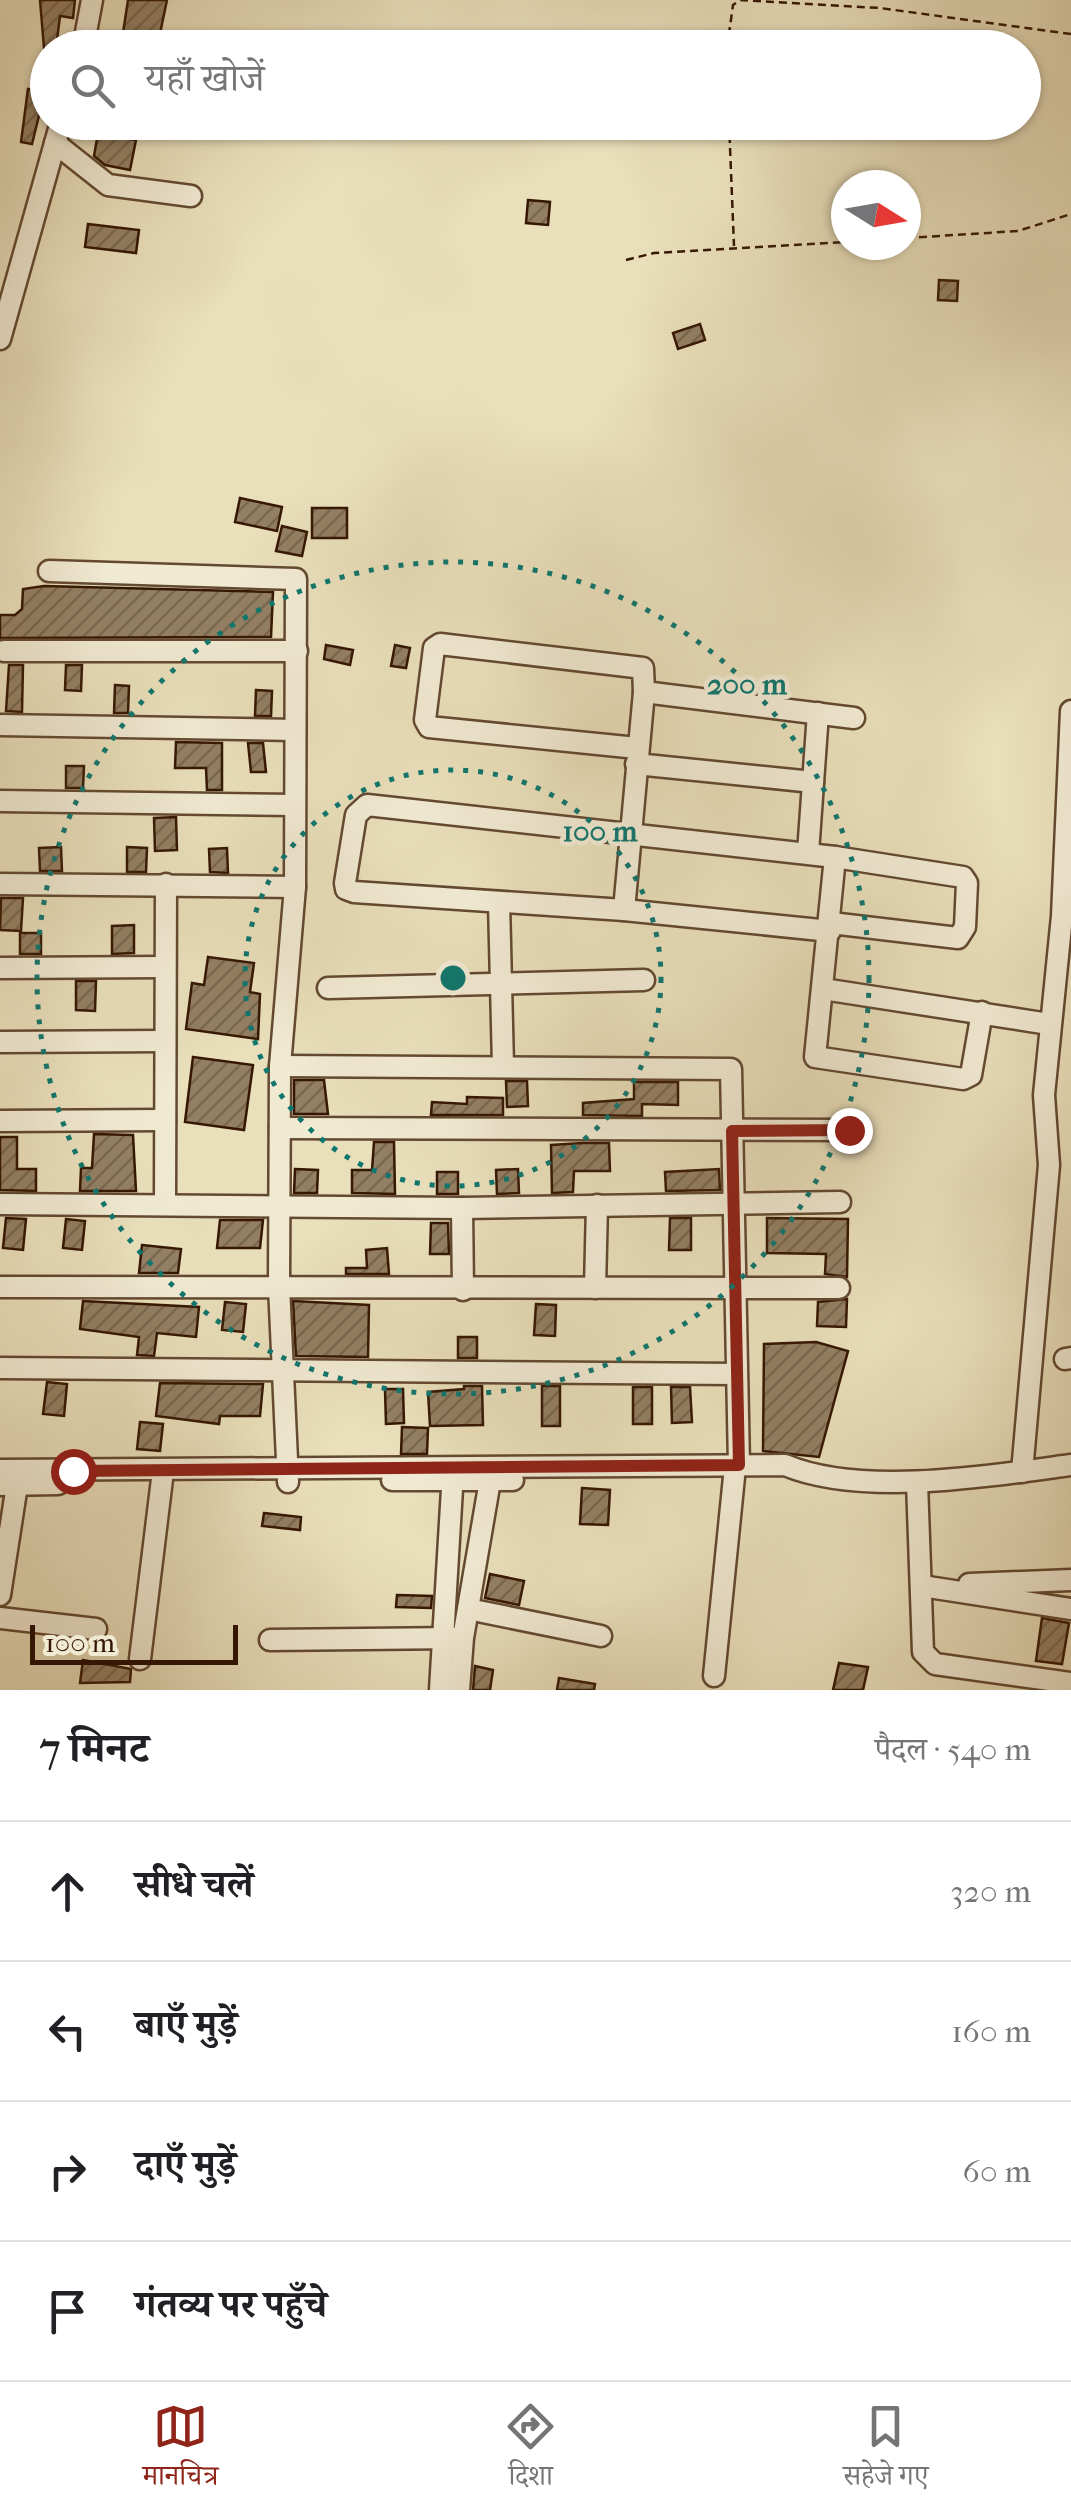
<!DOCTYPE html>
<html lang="hi">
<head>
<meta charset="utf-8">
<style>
  :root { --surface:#fff; --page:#f2f2f2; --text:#202124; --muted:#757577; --line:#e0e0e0; --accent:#8f2418 }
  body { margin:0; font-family:"IM FELL French Canon","Noto Serif Devanagari",serif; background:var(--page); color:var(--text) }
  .compass { position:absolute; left:831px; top:170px; width:90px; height:90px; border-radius:50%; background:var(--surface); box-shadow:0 2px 8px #0004; rotate:101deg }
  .scale { position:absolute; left:30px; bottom:25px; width:208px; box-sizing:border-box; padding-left:10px; border:5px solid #361703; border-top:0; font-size:28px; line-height:35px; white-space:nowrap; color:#361703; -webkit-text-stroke:8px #f1ead3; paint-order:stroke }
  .stop { position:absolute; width:30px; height:30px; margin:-22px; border:8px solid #8f2418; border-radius:50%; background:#fff }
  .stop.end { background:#8f2418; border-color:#fff; box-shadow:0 2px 10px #0008 }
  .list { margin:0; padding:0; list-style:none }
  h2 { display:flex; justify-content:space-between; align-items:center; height:130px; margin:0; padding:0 40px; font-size:42px }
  h2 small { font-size:32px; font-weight:400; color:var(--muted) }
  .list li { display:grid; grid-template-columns:65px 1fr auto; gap:30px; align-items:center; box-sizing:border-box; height:140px; padding:0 40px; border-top:2px solid var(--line) }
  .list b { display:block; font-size:38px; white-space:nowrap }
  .list em { font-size:32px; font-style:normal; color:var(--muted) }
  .icon { flex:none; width:55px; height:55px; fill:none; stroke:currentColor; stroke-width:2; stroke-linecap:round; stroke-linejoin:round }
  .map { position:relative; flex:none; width:1071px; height:1690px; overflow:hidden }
  .search { position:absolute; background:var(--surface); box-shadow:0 2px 8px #0004; left:30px; right:30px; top:30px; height:110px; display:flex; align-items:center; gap:25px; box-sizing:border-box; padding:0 35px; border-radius:55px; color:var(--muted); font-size:38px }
  .sheet { height:690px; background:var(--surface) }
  nav { display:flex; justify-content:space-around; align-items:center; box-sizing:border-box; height:140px; border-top:2px solid var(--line); background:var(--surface); font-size:28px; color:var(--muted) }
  nav a { display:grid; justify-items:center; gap:5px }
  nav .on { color:var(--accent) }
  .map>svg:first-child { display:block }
</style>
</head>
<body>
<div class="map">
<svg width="1071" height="1690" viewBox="0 0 1071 1690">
  <defs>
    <pattern id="building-hatch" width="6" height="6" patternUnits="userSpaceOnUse" patternTransform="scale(2.5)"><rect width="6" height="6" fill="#937f63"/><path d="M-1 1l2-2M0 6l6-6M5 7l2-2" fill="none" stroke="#79674f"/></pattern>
  </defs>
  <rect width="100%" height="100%" fill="#e9dfbb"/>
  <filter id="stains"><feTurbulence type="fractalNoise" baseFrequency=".002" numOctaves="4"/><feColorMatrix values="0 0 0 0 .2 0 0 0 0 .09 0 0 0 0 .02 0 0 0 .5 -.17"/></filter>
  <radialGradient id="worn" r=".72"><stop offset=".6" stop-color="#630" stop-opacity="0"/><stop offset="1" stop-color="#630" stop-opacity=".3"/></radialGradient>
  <g fill="url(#building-hatch)" stroke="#361703" stroke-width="2.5">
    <polygon points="40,0 75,0 73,18 60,16 56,48 44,48"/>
    <polygon points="128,0 167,0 157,48 129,48 131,34 123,33"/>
    <polygon points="28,89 45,91 32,144 21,142"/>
    <polygon points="98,133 136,140 130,170 105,165 94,156"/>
    <polygon points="528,200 550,202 548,225 526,223"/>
    <polygon points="88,224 139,230 136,253 85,247"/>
    <polygon points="939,280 958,281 957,301 938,300"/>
    <polygon points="700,324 705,340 678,349 673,333"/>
    <polygon points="240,498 282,507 277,531 235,522"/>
    <rect x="312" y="508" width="35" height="30"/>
    <polygon points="282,526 307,532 302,556 276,551"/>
    <polygon points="44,586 273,592 271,637 0,638 0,615 15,615 22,609 23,589"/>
    <polygon points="326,645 353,650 350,665 324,659"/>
    <polygon points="395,645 410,648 406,668 391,666"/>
    <polygon points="9,665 23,665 22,712 6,711"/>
    <polygon points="66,665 82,665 81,691 65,690"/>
    <polygon points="115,685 129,686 128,713 114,713"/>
    <polygon points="256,690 272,691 271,716 255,716"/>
    <polygon points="176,742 222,743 222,790 207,790 206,768 175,768"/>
    <polygon points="248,743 263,743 266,772 251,772"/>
    <polygon points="66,766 84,766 83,788 66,788"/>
    <polygon points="176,817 177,850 155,851 154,818"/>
    <polygon points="61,847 62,871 40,871 39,848"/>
    <polygon points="127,847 147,848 146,872 127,872"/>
    <polygon points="227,848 228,873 210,872 209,849"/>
    <polygon points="1,898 23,898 21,931 0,930"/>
    <polygon points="134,925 134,953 112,954 112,926"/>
    <rect x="20" y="933" width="21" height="21"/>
    <polygon points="208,957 254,963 250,992 260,994 258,1039 186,1029 192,983 204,985"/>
    <polygon points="76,981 96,981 95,1011 76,1010"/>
    <polygon points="193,1057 253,1065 244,1130 185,1122"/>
    <polygon points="294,1080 324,1080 328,1114 294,1114"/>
    <polygon points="506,1081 527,1081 528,1106 507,1107"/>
    <polygon points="634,1082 678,1082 678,1105 642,1104 642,1116 583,1115 583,1103 634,1099"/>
    <polygon points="467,1097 503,1098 503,1115 431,1115 432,1102 467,1104"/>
    <polygon points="94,1134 133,1135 136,1191 80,1191 81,1168 92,1168"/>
    <polygon points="0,1137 17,1137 17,1169 36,1169 36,1191 0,1190"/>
    <polygon points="374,1142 394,1142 395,1194 352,1193 352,1170 372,1170"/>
    <polygon points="583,1143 609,1143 610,1171 574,1171 573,1192 552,1193 551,1145"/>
    <polygon points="295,1169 318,1170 317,1193 294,1193"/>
    <polygon points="518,1169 519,1193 497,1194 496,1170"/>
    <polygon points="719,1169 720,1190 666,1191 665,1172"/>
    <rect x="437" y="1172" width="21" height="22"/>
    <polygon points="6,1218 26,1219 23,1250 3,1248"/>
    <polygon points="670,1218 691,1218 691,1250 669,1250"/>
    <polygon points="767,1218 848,1219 847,1277 825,1274 826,1254 767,1253"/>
    <polygon points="66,1219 85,1221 82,1250 63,1248"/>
    <polygon points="220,1220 263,1220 260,1248 217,1248"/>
    <polygon points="431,1223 448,1223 449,1254 430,1254"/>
    <polygon points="142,1245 181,1249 178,1273 139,1273"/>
    <polygon points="387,1248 389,1274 346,1274 346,1268 367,1268 366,1250"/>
    <polygon points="847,1299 846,1327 817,1326 818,1302"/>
    <polygon points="83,1301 199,1307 196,1337 157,1333 154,1356 137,1355 139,1337 80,1329"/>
    <polygon points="293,1301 369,1305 368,1357 296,1356"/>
    <polygon points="225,1302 246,1304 243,1332 222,1330"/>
    <polygon points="536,1304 556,1305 555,1336 534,1335"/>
    <rect x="458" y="1337" width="19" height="21"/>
    <polygon points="816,1342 848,1351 819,1457 763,1451 764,1344"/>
    <polygon points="47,1382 67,1384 64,1416 43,1414"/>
    <polygon points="160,1383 263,1384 260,1416 220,1416 219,1424 156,1416"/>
    <polygon points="464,1386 482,1386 483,1425 430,1426 428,1392 464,1389"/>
    <rect x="542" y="1386" width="18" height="40"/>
    <rect x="633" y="1387" width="19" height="37"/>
    <polygon points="671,1387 690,1387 692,1422 672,1423"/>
    <polygon points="385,1389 403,1389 404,1423 386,1424"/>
    <polygon points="140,1422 163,1424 160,1451 137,1449"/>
    <polygon points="402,1427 428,1428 427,1454 401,1454"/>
    <polygon points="582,1488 610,1490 608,1525 580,1524"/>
    <polygon points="264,1513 301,1517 300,1530 262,1526"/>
    <polygon points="490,1574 524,1581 519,1605 485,1598"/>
    <polygon points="397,1595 432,1596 431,1608 396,1607"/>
    <polygon points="1042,1618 1069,1623 1062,1664 1036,1661"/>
    <polygon points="83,1660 131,1669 130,1682 80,1683"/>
    <polygon points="839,1663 868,1667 863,1690 833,1690"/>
    <polygon points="475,1666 493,1670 490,1690 473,1690"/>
    <polygon points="559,1678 595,1684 594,1690 557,1690"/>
  </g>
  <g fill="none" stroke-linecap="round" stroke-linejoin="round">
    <defs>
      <g id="minor">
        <polyline points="83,48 92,0"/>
        <polyline points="55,143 108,185 191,196"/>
        <polyline points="0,339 61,122"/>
        <polyline points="49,571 296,579 295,887 280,1066 279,1286 288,1482"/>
        <polyline points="4,651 297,651"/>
        <polyline points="644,692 854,718"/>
        <polyline points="0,725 294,730"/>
        <polyline points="636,764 813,782"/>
        <polyline points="0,801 294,805"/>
        <polyline points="808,853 818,713"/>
        <polyline points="0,884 295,887"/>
        <polyline points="499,902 503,1066"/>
        <polyline points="624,910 644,692 643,668 440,644 434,648 425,720 429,727 637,748"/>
        <polyline points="831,923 958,938 965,927 967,883 963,877 835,857"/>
        <polyline points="830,931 624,910 354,892 346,889 345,883 356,815 367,805 835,857 815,1057 963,1079 971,1075 982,1012"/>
        <polyline points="0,968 164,967"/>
        <polyline points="328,988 644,980"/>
        <polyline points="823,989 1049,1024"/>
        <polyline points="0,1042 165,1041"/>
        <polyline points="280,1066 731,1069 739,1465"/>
        <polyline points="0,1121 165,1120"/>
        <polyline points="280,1128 849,1130"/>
        <polyline points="165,1203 166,884"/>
        <polyline points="0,1204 462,1208 840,1202"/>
        <polyline points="462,1208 463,1290"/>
        <polyline points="0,1287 839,1288"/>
        <polyline points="595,1288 597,1205"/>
        <polyline points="1065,1359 1071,1358"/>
        <polyline points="0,1368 736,1374"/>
        <path d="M0,1470L785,1465C861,1497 990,1476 1071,1465"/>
        <polyline points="1022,1472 1049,1165 1044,1095 1062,916 1071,711"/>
        <polyline points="392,1480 513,1480"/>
        <polyline points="917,1482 923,1652 935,1664 1071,1683"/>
        <polyline points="0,1485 58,1484"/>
        <polyline points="969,1584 1071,1580"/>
        <polyline points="922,1586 1071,1609"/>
        <polyline points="0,1595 17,1485"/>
        <polyline points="468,1609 601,1636"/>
        <polyline points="0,1618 96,1629"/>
        <polyline points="270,1640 456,1638"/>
        <polyline points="140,1659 163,1471"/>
        <polyline points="714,1676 734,1477"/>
        <polyline points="440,1690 453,1472"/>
        <polyline points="459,1690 463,1638 492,1469"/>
      </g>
    </defs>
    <use href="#minor" stroke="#634931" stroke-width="25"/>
    <g stroke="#361703" stroke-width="2.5" stroke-dasharray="8 5" stroke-linecap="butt">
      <polyline points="727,48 733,5 740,0 880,8 1071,34"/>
      <polyline points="729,122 734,246"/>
      <polyline points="906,238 1018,231 1071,214"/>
      <polyline points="626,260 654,253 846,242"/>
    </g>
    <use href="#minor" stroke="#f1ead3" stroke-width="20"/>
  </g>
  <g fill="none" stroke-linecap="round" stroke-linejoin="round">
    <polyline stroke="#8f2418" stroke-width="12" points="73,1471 739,1465 732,1131 849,1130"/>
  </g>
  <g fill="none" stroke="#0f766e" stroke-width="5" stroke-dasharray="5 10">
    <circle cx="453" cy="978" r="208"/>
    <circle cx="453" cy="978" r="416"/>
  </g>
  <circle cx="453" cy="978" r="15" fill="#0f766e" stroke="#f1ead3" stroke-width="5"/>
  <g font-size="30" text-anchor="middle" font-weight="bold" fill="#0f766e" stroke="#f1ead3" stroke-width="9" stroke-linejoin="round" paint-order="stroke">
    <text x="747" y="694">200 m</text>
    <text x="600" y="841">100 m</text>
  </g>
  <rect width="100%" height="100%" filter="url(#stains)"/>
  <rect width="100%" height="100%" fill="url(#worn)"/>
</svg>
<svg class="compass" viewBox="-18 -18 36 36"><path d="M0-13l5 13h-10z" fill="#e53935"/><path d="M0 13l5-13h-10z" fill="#757577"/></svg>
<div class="scale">100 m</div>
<div class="stop" style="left:73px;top:1471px"></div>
<div class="stop end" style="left:849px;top:1130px"></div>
<div class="search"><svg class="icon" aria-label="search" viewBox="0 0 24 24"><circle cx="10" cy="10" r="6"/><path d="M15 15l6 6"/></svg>यहाँ खोजें</div>
</div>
<section class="sheet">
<h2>7 मिनट<small>पैदल · 540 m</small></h2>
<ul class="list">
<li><svg class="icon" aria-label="ahead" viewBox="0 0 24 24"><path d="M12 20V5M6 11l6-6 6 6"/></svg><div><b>सीधे चलें</b></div><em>320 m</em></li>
<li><svg class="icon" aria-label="left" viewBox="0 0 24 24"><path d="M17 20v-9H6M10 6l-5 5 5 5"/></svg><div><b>बाएँ मुड़ें</b></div><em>160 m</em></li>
<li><svg class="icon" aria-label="right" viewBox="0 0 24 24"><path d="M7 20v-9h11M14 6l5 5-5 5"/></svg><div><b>दाएँ मुड़ें</b></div><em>60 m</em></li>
<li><svg class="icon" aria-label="arrive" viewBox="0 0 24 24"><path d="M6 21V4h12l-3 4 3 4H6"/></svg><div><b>गंतव्य पर पहुँचे</b></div></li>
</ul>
</section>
<nav>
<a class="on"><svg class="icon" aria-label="map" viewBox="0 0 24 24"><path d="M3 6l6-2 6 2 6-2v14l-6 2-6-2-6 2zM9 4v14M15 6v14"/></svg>मानचित्र</a>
<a><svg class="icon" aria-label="directions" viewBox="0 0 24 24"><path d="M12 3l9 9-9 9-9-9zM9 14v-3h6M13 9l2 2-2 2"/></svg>दिशा</a>
<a><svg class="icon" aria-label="saved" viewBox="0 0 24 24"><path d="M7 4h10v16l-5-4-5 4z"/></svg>सहेजे गए</a>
</nav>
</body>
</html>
